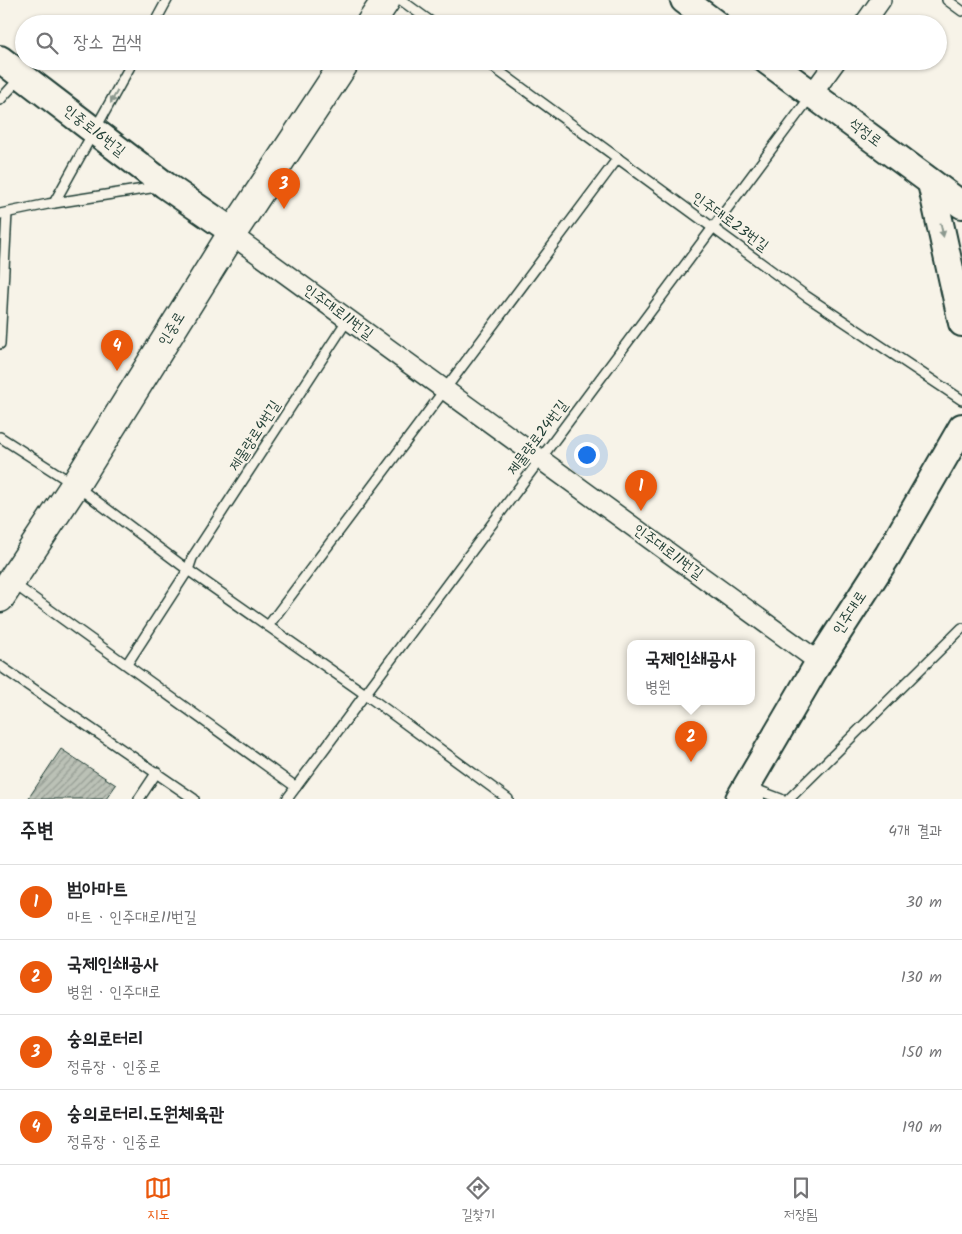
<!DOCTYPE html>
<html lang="ko">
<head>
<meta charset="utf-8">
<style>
  :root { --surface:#fff; --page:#f6f6f6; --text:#202124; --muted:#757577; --line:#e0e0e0; --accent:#ea580c }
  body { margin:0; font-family:Kalam,"Poor Story",sans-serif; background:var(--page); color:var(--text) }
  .you { position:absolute; left:586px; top:454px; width:18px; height:18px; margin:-12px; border:4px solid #fff; border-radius:50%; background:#1a73e8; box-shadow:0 0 0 8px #1a73e833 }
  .badge { display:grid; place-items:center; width:32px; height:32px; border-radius:50%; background:var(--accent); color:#fff; font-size:16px; font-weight:700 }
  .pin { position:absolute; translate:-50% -41px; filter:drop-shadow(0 1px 2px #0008) }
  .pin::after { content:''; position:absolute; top:26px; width:18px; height:15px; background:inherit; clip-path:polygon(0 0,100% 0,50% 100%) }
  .popup { position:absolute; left:627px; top:640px; width:128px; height:65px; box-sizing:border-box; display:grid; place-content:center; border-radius:10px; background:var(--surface); filter:drop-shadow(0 1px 4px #0005); font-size:16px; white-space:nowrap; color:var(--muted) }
  .popup b { font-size:19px; color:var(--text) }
  .popup::after { content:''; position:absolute; left:50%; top:100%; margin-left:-10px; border:10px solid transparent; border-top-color:var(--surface) }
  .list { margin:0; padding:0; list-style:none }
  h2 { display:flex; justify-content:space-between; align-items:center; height:65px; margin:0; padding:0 20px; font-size:21px }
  h2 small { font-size:16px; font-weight:400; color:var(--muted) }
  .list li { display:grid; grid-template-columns:32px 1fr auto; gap:15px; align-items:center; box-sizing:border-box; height:75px; padding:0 20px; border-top:1px solid var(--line) }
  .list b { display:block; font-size:19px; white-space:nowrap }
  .list p { margin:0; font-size:16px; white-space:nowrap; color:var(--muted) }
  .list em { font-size:16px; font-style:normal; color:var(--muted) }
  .icon { flex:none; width:28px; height:28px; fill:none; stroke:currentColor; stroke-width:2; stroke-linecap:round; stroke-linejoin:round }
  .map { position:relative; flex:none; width:962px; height:799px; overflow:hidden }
  .search { position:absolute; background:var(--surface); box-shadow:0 1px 4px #0004; left:15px; right:15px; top:15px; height:55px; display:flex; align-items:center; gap:12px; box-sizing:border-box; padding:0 18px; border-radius:28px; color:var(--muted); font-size:19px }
  .sheet { height:365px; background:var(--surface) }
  nav { display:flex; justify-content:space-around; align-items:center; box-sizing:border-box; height:70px; border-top:1px solid var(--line); background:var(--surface); font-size:14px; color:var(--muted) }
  nav a { display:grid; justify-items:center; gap:2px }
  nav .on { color:var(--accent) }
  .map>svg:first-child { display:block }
</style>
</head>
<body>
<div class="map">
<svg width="962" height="799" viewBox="0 0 962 799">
  <defs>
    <pattern id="building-hatch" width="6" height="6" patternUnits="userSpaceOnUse" patternTransform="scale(1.25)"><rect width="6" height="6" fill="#bbc1b6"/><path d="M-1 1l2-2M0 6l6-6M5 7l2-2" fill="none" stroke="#979e95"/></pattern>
  </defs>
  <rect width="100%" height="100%" fill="#f7f3e8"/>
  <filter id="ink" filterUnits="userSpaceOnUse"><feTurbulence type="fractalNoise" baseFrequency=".02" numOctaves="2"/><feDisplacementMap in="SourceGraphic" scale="10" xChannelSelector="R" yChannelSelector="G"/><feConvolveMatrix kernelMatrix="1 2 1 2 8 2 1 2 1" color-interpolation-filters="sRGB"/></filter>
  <g filter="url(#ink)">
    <polygon fill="url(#building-hatch)" stroke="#1f3d34" points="61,749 116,785 106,799 28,799"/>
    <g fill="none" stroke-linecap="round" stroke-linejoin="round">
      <defs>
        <g id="lane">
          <polyline points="401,0 434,24"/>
          <polyline points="947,0 962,11"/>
          <polyline points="154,24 167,0"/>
          <polyline points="485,61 806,296 962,400"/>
          <polyline points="0,100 20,78"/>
          <polyline points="54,203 133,61"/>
          <polyline points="0,214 48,204 157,187"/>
          <polyline points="0,344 7,213"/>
          <polyline points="0,437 75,485 188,570 365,694 508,799"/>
          <polyline points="14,584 296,787"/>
          <polyline points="268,626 618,158"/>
          <polyline points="127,664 188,570 192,558 348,319"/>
          <polyline points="0,666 194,799"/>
          <polyline points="752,788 781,799"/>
          <polyline points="139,799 157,772"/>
          <polyline points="287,799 811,96"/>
          <polyline points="789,799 962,628"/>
        </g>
        <g id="street">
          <polyline points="864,24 881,0"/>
          <polyline points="812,94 836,61"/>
          <polyline points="233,232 239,240 819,662"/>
        </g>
        <g id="secondary">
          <polyline points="684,0 716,24"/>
          <polyline points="0,59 165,185 233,232"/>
          <polyline points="767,61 962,205"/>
          <polyline points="931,183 962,323"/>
          <polyline points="739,799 819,662 888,555 962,427"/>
        </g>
        <g id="primary">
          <polyline points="370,24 386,0"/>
          <polyline points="0,598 75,485 233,232 346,61"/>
          <polyline points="748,786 750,799"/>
        </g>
      </defs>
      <use href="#lane" stroke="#1f3d34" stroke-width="12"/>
      <use href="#street" stroke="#1f3d34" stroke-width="22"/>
      <use href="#secondary" stroke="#1f3d34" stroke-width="30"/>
      <use href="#primary" stroke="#1f3d34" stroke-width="31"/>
      <use href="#lane" stroke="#f7f3e8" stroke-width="9"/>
      <use href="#street" stroke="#f7f3e8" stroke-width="19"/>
      <use href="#secondary" stroke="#f7f3e8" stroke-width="26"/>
      <use href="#primary" stroke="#f7f3e8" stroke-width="28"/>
    </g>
    <defs><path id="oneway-solid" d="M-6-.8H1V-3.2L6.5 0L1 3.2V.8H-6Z" transform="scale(1.25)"/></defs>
    <g fill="#8b988e">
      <use href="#oneway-solid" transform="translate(114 97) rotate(119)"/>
      <use href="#oneway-solid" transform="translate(942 230) rotate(78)"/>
    </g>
  </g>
  <g text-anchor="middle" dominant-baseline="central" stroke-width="4" stroke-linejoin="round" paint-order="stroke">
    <g font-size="15" fill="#1f3d34" stroke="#f7f3e8">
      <text transform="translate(94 131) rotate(38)">인중로16번길</text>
      <text transform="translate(865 133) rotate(37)">석정로</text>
      <text transform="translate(730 222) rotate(36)">인주대로23번길</text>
      <text transform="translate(338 312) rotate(36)">인주대로11번길</text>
      <text transform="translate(172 329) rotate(-58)">인중로</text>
      <text transform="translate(255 436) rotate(-57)">제물량로4번길</text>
      <text transform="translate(538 438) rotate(-53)">제물량로24번길</text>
      <text transform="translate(668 552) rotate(36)">인주대로11번길</text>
      <text transform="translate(850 613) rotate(-57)">인주대로</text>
    </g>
  </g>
</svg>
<div class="you"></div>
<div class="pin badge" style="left:641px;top:511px">1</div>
<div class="pin badge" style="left:691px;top:762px">2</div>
<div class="popup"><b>국제인쇄공사</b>병원</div>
<div class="pin badge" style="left:284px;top:209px">3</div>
<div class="pin badge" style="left:117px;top:371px">4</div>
<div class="search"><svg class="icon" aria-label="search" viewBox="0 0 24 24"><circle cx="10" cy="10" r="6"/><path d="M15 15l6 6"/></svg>장소 검색</div>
</div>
<section class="sheet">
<h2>주변<small>4개 결과</small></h2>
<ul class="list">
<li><span class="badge">1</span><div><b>범아마트</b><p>마트 · 인주대로11번길</p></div><em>30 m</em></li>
<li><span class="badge">2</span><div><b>국제인쇄공사</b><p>병원 · 인주대로</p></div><em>130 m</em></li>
<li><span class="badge">3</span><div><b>숭의로터리</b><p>정류장 · 인중로</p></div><em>150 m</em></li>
<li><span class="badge">4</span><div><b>숭의로터리.도원체육관</b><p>정류장 · 인중로</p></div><em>190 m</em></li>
</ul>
</section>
<nav>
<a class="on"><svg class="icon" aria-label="map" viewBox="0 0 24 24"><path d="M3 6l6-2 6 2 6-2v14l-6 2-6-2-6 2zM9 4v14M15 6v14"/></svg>지도</a>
<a><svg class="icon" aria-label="directions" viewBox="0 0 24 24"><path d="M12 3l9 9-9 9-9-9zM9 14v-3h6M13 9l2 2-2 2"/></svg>길찾기</a>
<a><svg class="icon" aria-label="saved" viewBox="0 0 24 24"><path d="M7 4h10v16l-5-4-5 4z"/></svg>저장됨</a>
</nav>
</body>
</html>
